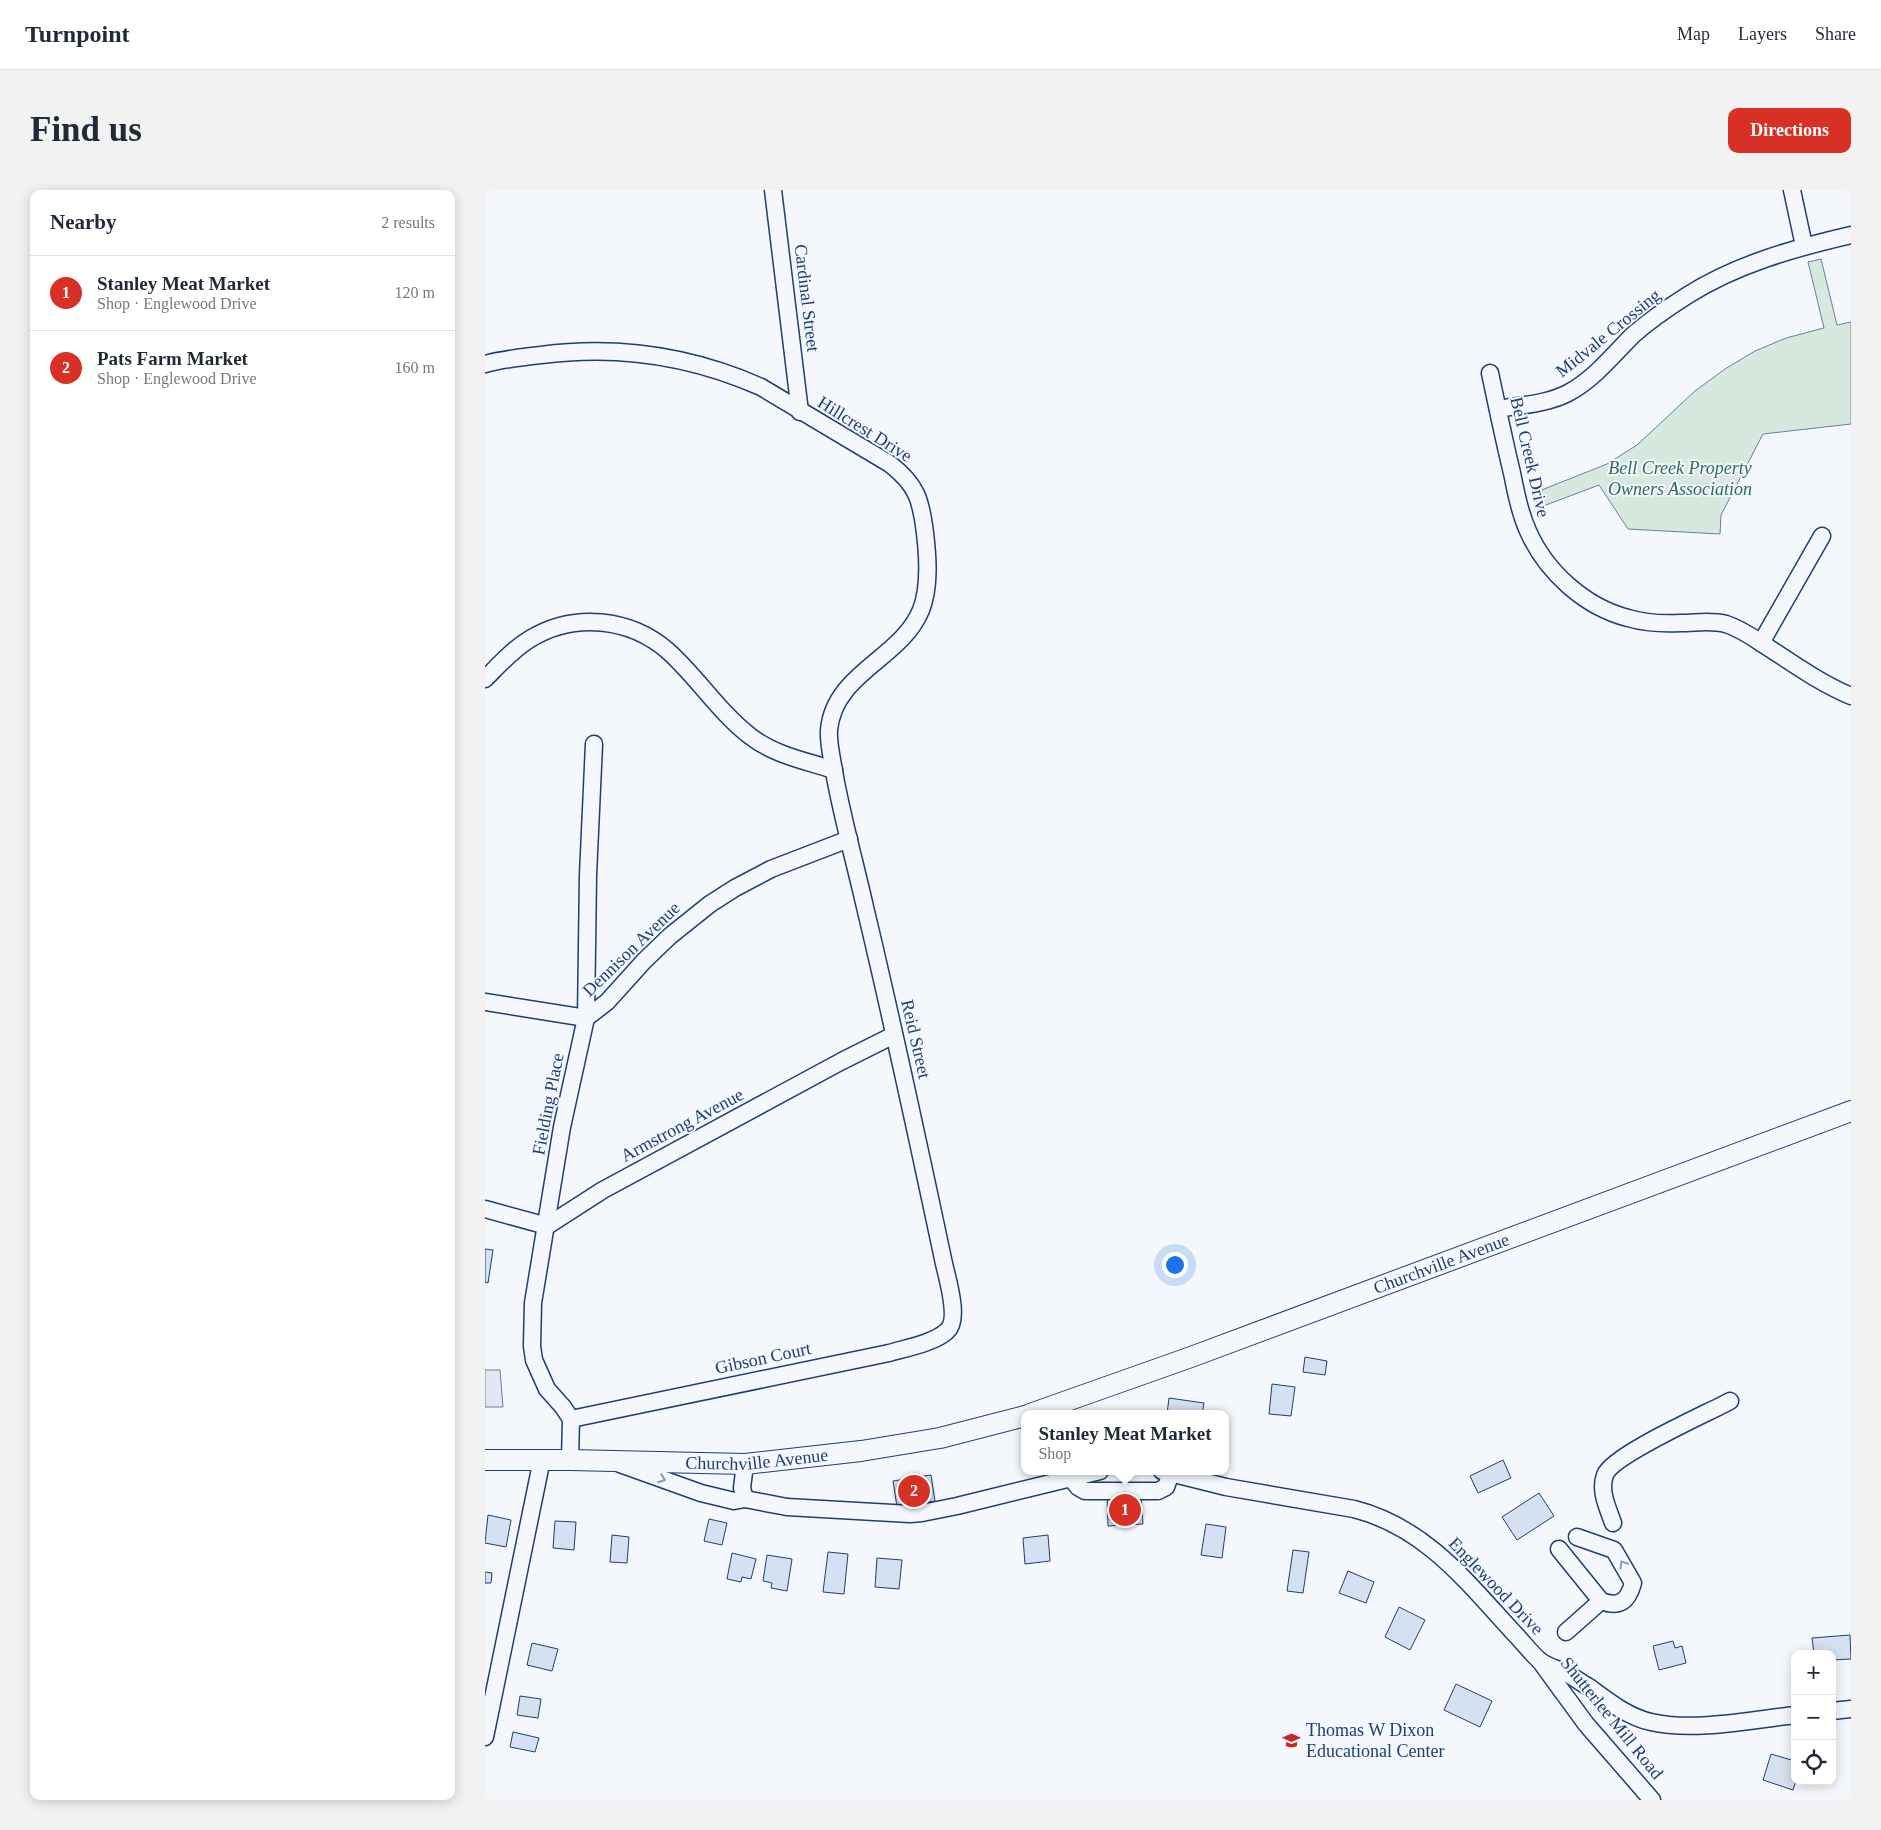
<!DOCTYPE html>
<html lang="en">
<head>
<meta charset="utf-8">
<style>
  :root { --surface:#fff; --page:#f2f2f3; --text:#1f2937; --muted:#747a83; --line:#e0e1e3; --accent:#d93025 }
  body { margin:0; font-family:Georgia,serif; background:var(--page); color:var(--text) }
  .controls { position:absolute; right:15px; bottom:15px; display:grid; overflow:hidden; border-radius:10px; box-shadow:0 2px 12px #0003 }
  .controls button { width:45px; height:45px; display:grid; place-items:center; padding:0; border:0; border-bottom:1px solid var(--line); background:var(--surface); color:var(--text); font:25px sans-serif }
  .you { position:absolute; left:689px; top:1074px; width:18px; height:18px; margin:-12px; border:4px solid #fff; border-radius:50%; background:#1a73e8; box-shadow:0 0 0 8px #1a73e833 }
  .badge { display:grid; place-items:center; width:32px; height:32px; border-radius:50%; background:var(--accent); color:#fff; font-size:16px; font-weight:700 }
  .pin { position:absolute; translate:-50% -50%; border:2px solid #fff; box-shadow:0 1px 5px #0006 }
  .popup { position:absolute; left:536px; top:1220px; width:208px; height:65px; box-sizing:border-box; display:grid; place-content:center; border-radius:10px; background:var(--surface); filter:drop-shadow(0 1px 4px #0005); font-size:16px; white-space:nowrap; color:var(--muted) }
  .popup b { font-size:19px; color:var(--text) }
  .popup::after { content:''; position:absolute; left:50%; top:100%; margin-left:-10px; border:10px solid transparent; border-top-color:var(--surface) }
  .list { margin:0; padding:0; list-style:none }
  h2 { display:flex; justify-content:space-between; align-items:center; height:65px; margin:0; padding:0 20px; font-size:21px }
  h2 small { font-size:16px; font-weight:400; color:var(--muted) }
  .list li { display:grid; grid-template-columns:32px 1fr auto; gap:15px; align-items:center; box-sizing:border-box; height:75px; padding:0 20px; border-top:1px solid var(--line) }
  .list b { display:block; font-size:19px; white-space:nowrap }
  .list p { margin:0; font-size:16px; white-space:nowrap; color:var(--muted) }
  .list em { font-size:16px; font-style:normal; color:var(--muted) }
  .icon { flex:none; width:28px; height:28px; fill:none; stroke:currentColor; stroke-width:2; stroke-linecap:round; stroke-linejoin:round }
  .map { position:relative; flex:none; width:1366px; height:1610px; overflow:hidden; border-radius:10px }
  header { display:flex; align-items:center; gap:30px; box-sizing:border-box; height:70px; padding:0 25px; background:var(--surface); border-bottom:1px solid var(--line) }
  header strong { font-size:24px }
  nav { display:flex; gap:28px; margin-inline-start:auto; font-size:18px }
  .intro { display:flex; align-items:center; justify-content:space-between; box-sizing:border-box; height:120px; padding:0 30px }
  h1 { margin:0; font-size:35px }
  .button { padding:12px 22px; border-radius:10px; background:var(--accent); color:#fff; font-size:18px; font-weight:700 }
  main { display:flex; gap:30px; padding:0 30px }
  aside { flex:1; background:var(--surface); border-radius:10px; box-shadow:0 2px 12px #0003 }
  .map>svg:first-child { display:block }
</style>
</head>
<body>
<header>
<strong>Turnpoint</strong>
<nav><a>Map</a><a>Layers</a><a>Share</a></nav>
</header>
<div class="intro"><h1>Find us</h1><a class="button">Directions</a></div>
<main>
<aside>
<h2>Nearby<small>2 results</small></h2>
<ul class="list">
<li><span class="badge">1</span><div><b>Stanley Meat Market</b><p>Shop · Englewood Drive</p></div><em>120 m</em></li>
<li><span class="badge">2</span><div><b>Pats Farm Market</b><p>Shop · Englewood Drive</p></div><em>160 m</em></li>
</ul>
</aside>
<div class="map">
<svg width="1366" height="1610" viewBox="0 0 1366 1610">
  <rect width="100%" height="100%" fill="#f4f7fb"/>
  <polygon fill="#d7e8df" stroke="#687fa3" points="1336,69 1352,135 1366,132 1366,234 1278,244 1236,325 1235,344 1143,339 1114,295 1053,318 1049,303 1122,274 1152,255 1210,201 1240,179 1270,161 1301,148 1339,138 1323,72"/>
  <polygon fill="#e3e8f0" stroke="#687fa3" points="0,1180 15,1180 18,1217 0,1217"/>
  <g fill="#d5e0f0" stroke="#1d3f73">
    <polygon points="0,1059 8,1060 3,1093 0,1092"/>
    <polygon points="820,1167 842,1171 840,1185 818,1182"/>
    <polygon points="787,1194 810,1197 806,1226 784,1224"/>
    <polygon points="684,1208 719,1213 717,1224 682,1224"/>
    <polygon points="1018,1270 1026,1288 993,1303 985,1286"/>
    <polygon points="446,1285 450,1311 412,1317 408,1291"/>
    <polygon points="1054,1303 1069,1326 1032,1350 1017,1327"/>
    <polygon points="656,1305 658,1334 623,1336 622,1306"/>
    <polygon points="3,1325 26,1330 21,1357 0,1353"/>
    <polygon points="224,1329 242,1333 237,1355 219,1351"/>
    <polygon points="70,1331 91,1332 89,1360 68,1358"/>
    <polygon points="721,1334 741,1337 737,1368 716,1365"/>
    <polygon points="127,1345 144,1347 142,1373 125,1372"/>
    <polygon points="563,1345 565,1371 540,1374 538,1348"/>
    <polygon points="808,1360 824,1362 818,1403 802,1401"/>
    <polygon points="343,1362 363,1364 359,1404 338,1402"/>
    <polygon points="247,1363 271,1369 266,1389 257,1387 256,1392 242,1389"/>
    <polygon points="282,1365 307,1369 302,1401 286,1398 287,1393 278,1391"/>
    <polygon points="392,1368 417,1370 414,1399 390,1397"/>
    <polygon points="863,1381 889,1392 881,1413 854,1403"/>
    <polygon points="0,1382 7,1383 6,1393 0,1393"/>
    <polygon points="914,1417 940,1430 925,1460 900,1447"/>
    <polygon points="1365,1445 1366,1469 1347,1470 1347,1464 1329,1464 1327,1448"/>
    <polygon points="1188,1451 1190,1458 1197,1456 1201,1473 1174,1480 1168,1456"/>
    <polygon points="47,1453 73,1459 67,1481 42,1475"/>
    <polygon points="971,1494 1007,1511 995,1537 959,1520"/>
    <polygon points="35,1506 56,1509 53,1528 32,1525"/>
    <polygon points="28,1542 54,1548 50,1562 25,1557"/>
    <polygon points="1286,1564 1310,1571 1311,1591 1308,1600 1278,1590"/>
  </g>
  <g fill="none" stroke-linecap="round" stroke-linejoin="round">
    <defs>
      <g id="minor">
        <polyline points="288,0 315,222"/>
        <polyline points="1307,0 1319,56"/>
        <path d="M0,174C19,169 37,167 56,165C132,155 206,166 276,197L405,274C432,295 436,310 440,343C443,368 445,397 436,420C416,469 349,483 344,540C343,555 348,572 350,587C358,630 370,673 380,717C408,834 433,951 458,1069C461,1085 476,1129 462,1141C449,1153 421,1158 404,1163L86,1229"/>
        <path d="M1005,183C1012,216 1019,250 1027,283C1031,303 1035,323 1043,341C1061,382 1100,417 1143,428C1160,433 1178,434 1196,433C1211,433 1226,430 1241,434C1257,439 1270,449 1284,458C1310,475 1337,494 1366,506"/>
        <path d="M1013,219C1036,215 1062,214 1083,203C1108,190 1128,165 1148,145C1165,130 1184,117 1203,105C1252,74 1310,58 1366,45"/>
        <polyline points="1276,453 1337,346"/>
        <path d="M0,489C14,475 28,459 45,449C89,422 145,428 183,461C212,487 234,522 265,546C289,565 321,571 349,580"/>
        <polyline points="0,812 101,828 122,812 159,771 185,746 225,714 250,698 286,679 364,649"/>
        <polyline points="0,1019 62,1036 118,1000 357,871 409,845"/>
        <polyline points="85,1270 86,1229 78,1217 62,1199 49,1170 47,1156 48,1113 77,937 101,828 103,685 109,554"/>
        <polyline points="135,1274 216,1303 249,1311 260,1309 302,1317 425,1324 437,1323 472,1316 615,1281"/>
        <polyline points="260,1274 257,1298 260,1309"/>
        <path d="M677,1281L741,1297L869,1319C940,1337 981,1391 1028,1442C1037,1451 1045,1462 1054,1470C1061,1476 1073,1479 1081,1483C1089,1487 1096,1493 1104,1497C1123,1511 1143,1527 1166,1532C1208,1542 1267,1530 1310,1525"/>
        <polyline points="586,1288 593,1297 600,1301 673,1301 681,1297 686,1283"/>
        <path d="M1128,1333C1123,1318 1114,1301 1120,1285C1127,1265 1223,1223 1245,1211"/>
        <path d="M1074,1359L1116,1411C1135,1418 1143,1411 1148,1393L1129,1360L1092,1347"/>
        <polyline points="1081,1442 1116,1411"/>
        <polyline points="1055,1471 1101,1534 1167,1610"/>
        <polyline points="1347,1521 1366,1519"/>
        <polyline points="0,1547 57,1269"/>
      </g>
      <g id="major">
        <path id="s1" d="M545,1224L706,1167L1366,921"/>
        <path id="s2" d="M0,1270H85L260,1274L376,1261L455,1248L540,1226"/>
      </g>
    </defs>
    <use href="#minor" stroke="#1d3f73" stroke-width="19"/>
    <use href="#major" stroke="#1d3f73" stroke-width="22"/>
    <use href="#minor" stroke="#f4f7fb" stroke-width="16"/>
    <use href="#major" stroke="#f4f7fb" stroke-width="20"/>
  </g>
  <defs><path id="oneway-chevron" d="M-2-3.5L2.5 0L-2 3.5" fill="none" stroke-width="1.6" stroke-linecap="round" stroke-linejoin="round" transform="scale(1.25)"/></defs>
  <g stroke="#889bb7">
    <use href="#oneway-chevron" transform="translate(177 1289) rotate(20)"/>
    <use href="#oneway-chevron" transform="translate(1138 1374) rotate(-122)"/>
  </g>
  <defs>
    <symbol id="school-bare" viewBox="-9 -9 18 18"><path d="M0-5L7-2L0 1L-7-2ZM-4 1L0 2.5L4 1V4Q0 6-4 4Z" fill="#c62828" stroke="#f4f7fb" stroke-width="2.5" paint-order="stroke"/></symbol>
  </defs>
  <g fill-rule="evenodd">
    <use href="#school-bare" x="794" y="1538" width="25" height="25"/>
  </g>
  <g text-anchor="middle" dominant-baseline="central" stroke-width="4" stroke-linejoin="round" paint-order="stroke">
    <g font-size="18" fill="#1d3f73" stroke="#f4f7fb">
      <text transform="translate(322 108) rotate(83)">Cardinal Street</text>
      <text transform="translate(1123 143) rotate(-39)">Midvale Crossing</text>
      <text transform="translate(380 239) rotate(32)">Hillcrest Drive</text>
      <text transform="translate(1045 267) rotate(77)">Bell Creek Drive</text>
      <text transform="translate(146 759) rotate(-44)">Dennison Avenue</text>
      <text transform="translate(431 849) rotate(77)">Reid Street</text>
      <text transform="translate(63 914) rotate(-79)">Fielding Place</text>
      <text transform="translate(197 935) rotate(-28)">Armstrong Avenue</text>
      <text stroke="none"><textPath href="#s1" startOffset="438">Churchville Avenue</textPath></text>
      <text transform="translate(278 1168) rotate(-12)">Gibson Court</text>
      <text stroke="none"><textPath href="#s2" startOffset="272">Churchville Avenue</textPath></text>
      <text transform="translate(1011 1396) rotate(46)">Englewood Drive</text>
      <text transform="translate(1127 1528) rotate(51)">Shutterlee Mill Road</text>
    </g>
    <g font-size="18" font-style="italic" fill="#2c6c60" stroke="#f4f7fb">
      <text x="1195" y="278">Bell Creek Property<tspan x="1195" dy="21">Owners Association</tspan></text>
    </g>
    <g font-size="18" fill="#1d3f73" stroke="#f4f7fb" text-anchor="start">
      <text x="821" y="1540">Thomas W Dixon<tspan x="821" dy="21">Educational Center</tspan></text>
    </g>
  </g>
</svg>
<div class="controls">
<button>+</button>
<button>−</button>
<button><svg class="icon" aria-label="locate" viewBox="0 0 24 24"><circle cx="12" cy="12" r="6"/><path d="M12 2v4M12 18v4M2 12h4M18 12h4"/></svg></button>
</div>
<div class="you"></div>
<div class="pin badge" style="left:640px;top:1320px">1</div>
<div class="popup"><b>Stanley Meat Market</b>Shop</div>
<div class="pin badge" style="left:429px;top:1301px">2</div>
</div>
</main>
</body>
</html>
